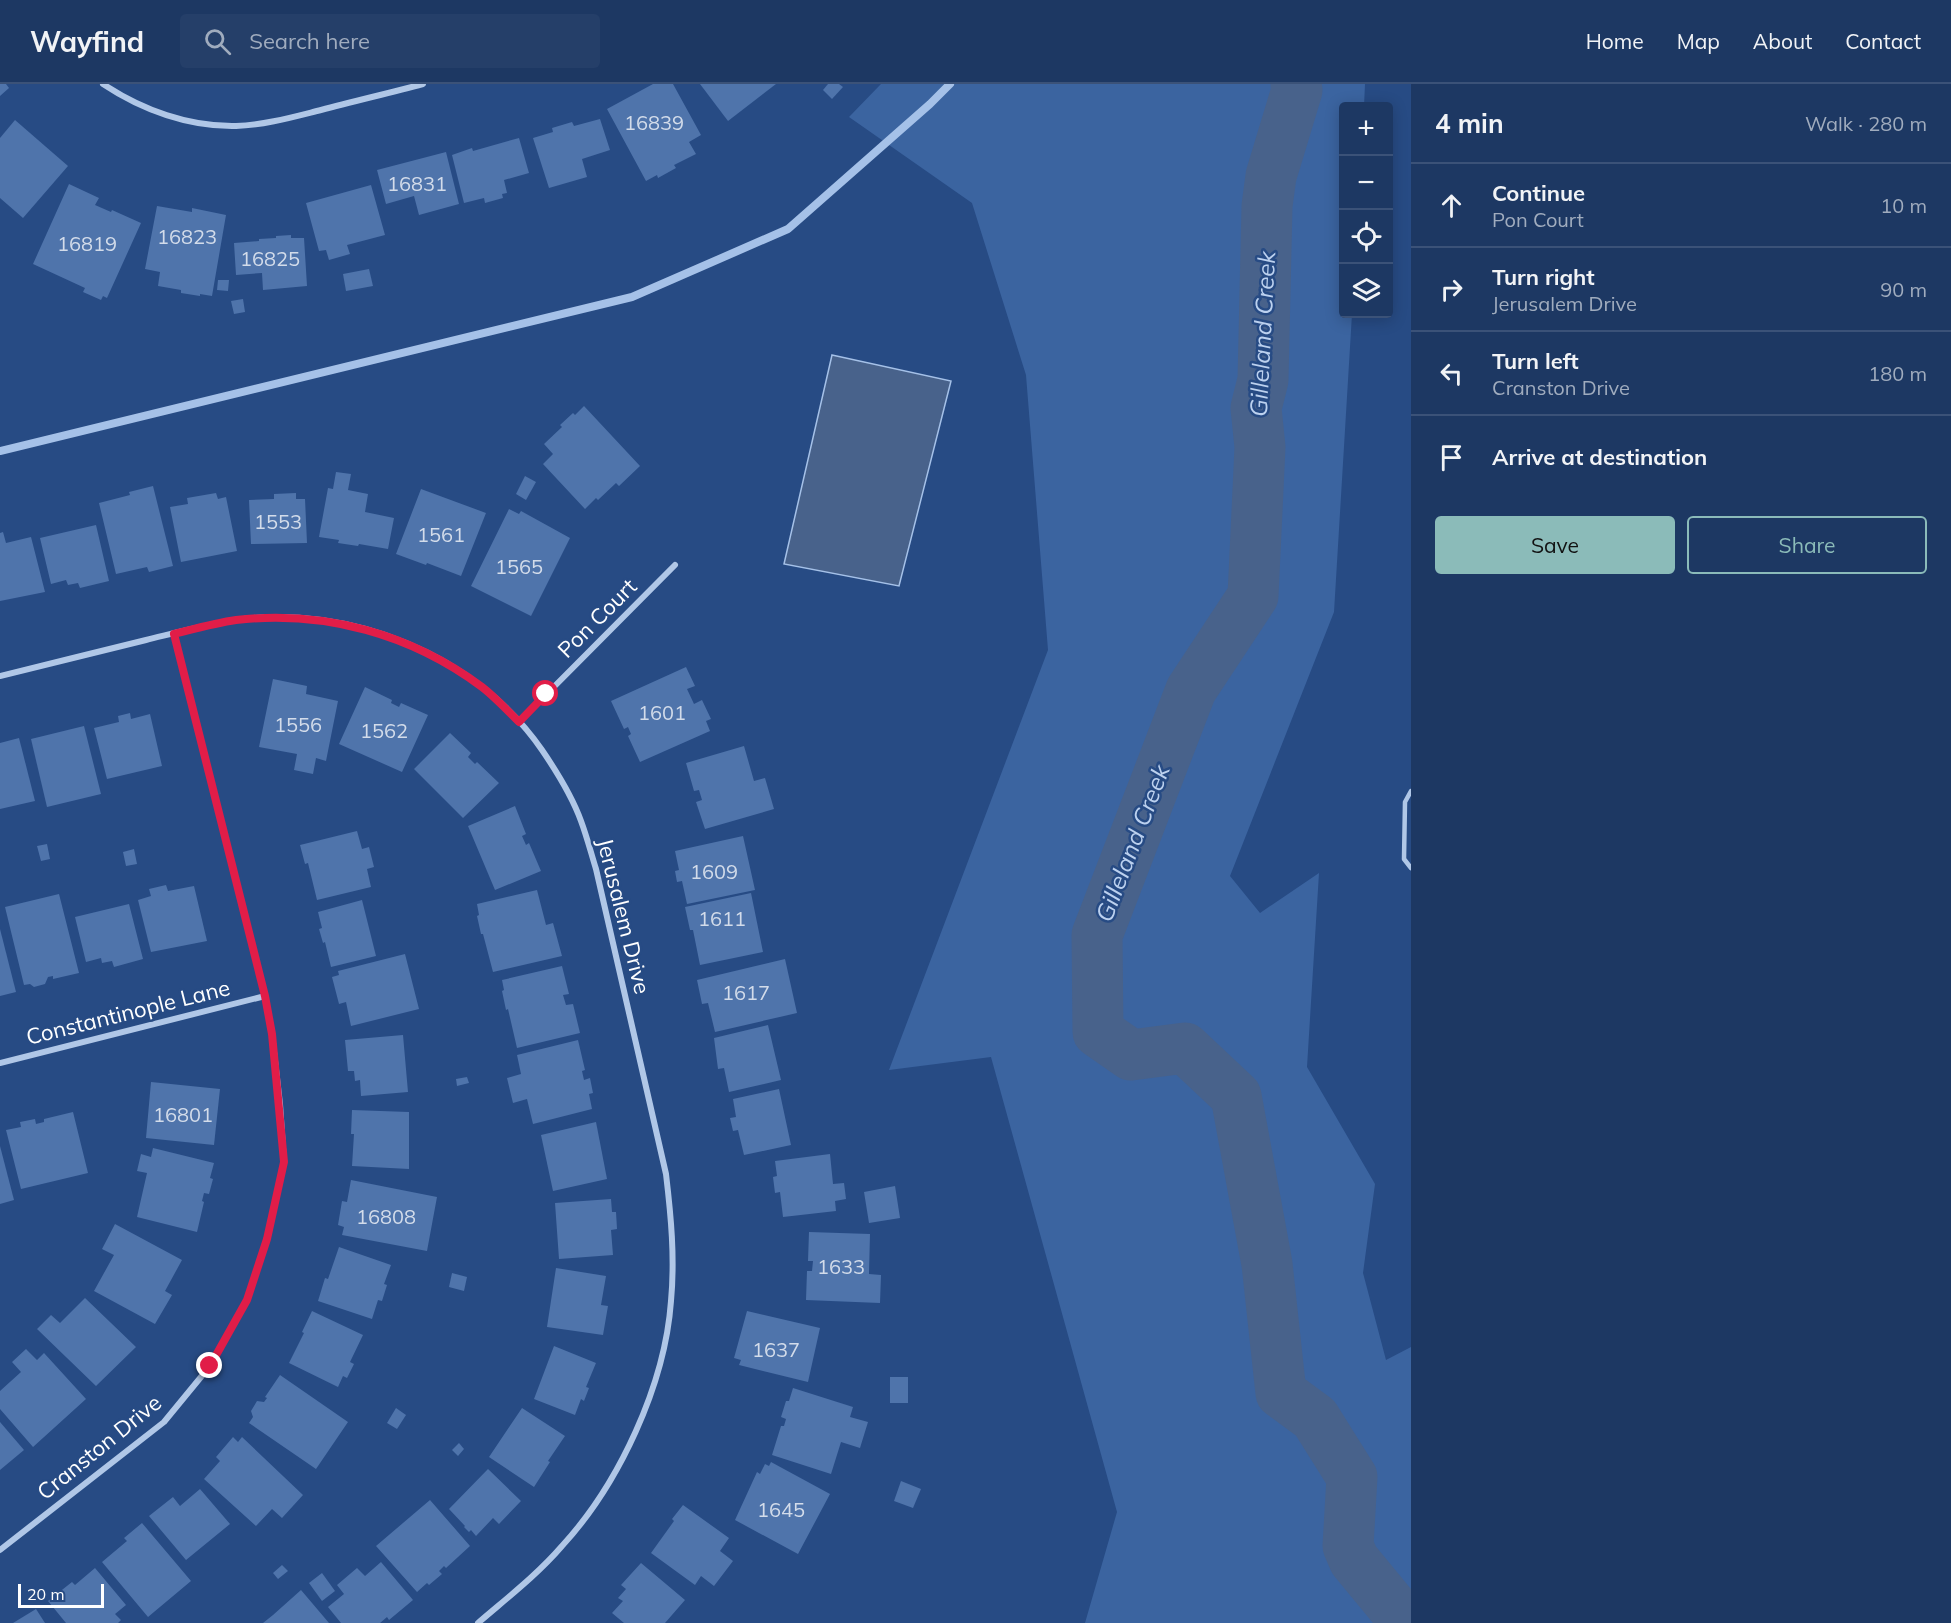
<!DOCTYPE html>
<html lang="en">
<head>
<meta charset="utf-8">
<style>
  :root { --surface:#1d3863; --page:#253f69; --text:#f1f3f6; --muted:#a0acbe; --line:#3b5278; --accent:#8bbbb9 }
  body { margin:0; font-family:Mulish,sans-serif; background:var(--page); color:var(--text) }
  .controls { position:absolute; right:18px; top:18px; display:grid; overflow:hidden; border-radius:6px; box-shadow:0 3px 15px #0003 }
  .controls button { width:54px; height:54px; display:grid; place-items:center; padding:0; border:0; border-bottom:2px solid var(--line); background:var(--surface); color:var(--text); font:30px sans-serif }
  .scale { position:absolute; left:18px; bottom:15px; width:86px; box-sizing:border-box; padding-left:6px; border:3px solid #fff; border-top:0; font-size:16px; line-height:21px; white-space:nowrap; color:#fff; -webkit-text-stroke:4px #274b84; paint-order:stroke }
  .stop { position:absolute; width:18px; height:18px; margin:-14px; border:4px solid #e11d48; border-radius:50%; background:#fff }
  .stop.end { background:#e11d48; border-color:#fff; box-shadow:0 2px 6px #0008 }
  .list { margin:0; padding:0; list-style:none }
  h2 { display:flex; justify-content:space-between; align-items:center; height:78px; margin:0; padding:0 24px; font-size:26px }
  h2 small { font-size:20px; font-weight:400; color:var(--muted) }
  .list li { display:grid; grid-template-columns:39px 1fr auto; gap:18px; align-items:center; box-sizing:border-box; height:84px; padding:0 24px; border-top:2px solid var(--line) }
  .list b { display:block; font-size:22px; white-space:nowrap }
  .list p { margin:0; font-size:20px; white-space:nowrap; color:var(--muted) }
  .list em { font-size:20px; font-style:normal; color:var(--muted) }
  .actions { display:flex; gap:12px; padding:18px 24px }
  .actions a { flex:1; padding:14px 0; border:2px solid var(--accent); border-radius:6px; text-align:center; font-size:21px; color:var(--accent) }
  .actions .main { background:var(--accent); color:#111 }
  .icon { flex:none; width:33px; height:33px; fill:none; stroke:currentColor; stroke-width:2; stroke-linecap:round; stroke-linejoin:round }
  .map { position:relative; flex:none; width:1411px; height:1539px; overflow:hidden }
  header { display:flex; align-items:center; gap:36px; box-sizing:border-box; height:84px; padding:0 30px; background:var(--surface); border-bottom:2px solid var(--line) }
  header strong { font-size:28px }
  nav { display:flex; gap:33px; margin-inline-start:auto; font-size:21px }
  .search { width:420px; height:54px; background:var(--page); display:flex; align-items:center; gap:15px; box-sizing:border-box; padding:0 21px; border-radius:6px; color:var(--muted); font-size:22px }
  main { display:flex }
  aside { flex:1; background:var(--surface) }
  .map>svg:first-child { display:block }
</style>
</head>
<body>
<header>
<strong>Wayfind</strong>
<div class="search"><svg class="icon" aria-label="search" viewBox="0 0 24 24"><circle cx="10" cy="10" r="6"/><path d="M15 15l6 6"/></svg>Search here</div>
<nav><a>Home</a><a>Map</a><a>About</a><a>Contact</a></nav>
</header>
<main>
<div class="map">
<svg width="1411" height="1539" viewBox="0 0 1411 1539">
  <rect width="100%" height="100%" fill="#274b84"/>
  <polygon fill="#3b64a0" points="881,0 1365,0 1364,22 1344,22 1344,230 1352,230 1334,528 1230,792 1260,829 1319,789 1307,983 1375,1100 1363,1189 1386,1276 1411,1263 1411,1539 1085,1539 1117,1428 991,973 889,986 1048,566 1026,291 972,119 849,33"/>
  <polygon fill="#48628b" stroke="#a5c1e8" stroke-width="1.5" points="832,271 951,297 899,502 784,480"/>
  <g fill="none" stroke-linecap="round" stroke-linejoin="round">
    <polyline stroke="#a5c1e8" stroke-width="8" points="0,367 632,213 788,145 930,20 950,0"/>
    <polyline stroke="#48628b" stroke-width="51" points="1296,0 1297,6 1271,92 1267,122 1263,296 1256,324 1260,363 1253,512 1191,606 1097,851 1098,948 1131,971 1185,964 1236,1012 1267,1180 1281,1309 1315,1334 1352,1393 1348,1462 1354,1476 1406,1539"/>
  </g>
  <g fill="#4f74ab">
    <polygon points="0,0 6,0 9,4 0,12"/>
    <polygon points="653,0 673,0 701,51 689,58 696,70 674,81 676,84 658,94 657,91 646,97 607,25"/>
    <polygon points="700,0 776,0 728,37"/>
    <polygon points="828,0 839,0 843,3 832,15 823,6"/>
    <polygon points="600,35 610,66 582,75 587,93 549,104 533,54 553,48 552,44 572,38 574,42"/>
    <polygon points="15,36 68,82 23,134 0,114 0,54"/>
    <polygon points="519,54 529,89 504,96 507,109 502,110 503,114 485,119 484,114 464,119 452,71 472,64 473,67"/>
    <polygon points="446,68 459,120 419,131 414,112 386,120 377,86"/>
    <polygon points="69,100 99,114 95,121 111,128 112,126 141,139 107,214 103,212 101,216 83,208 85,204 33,180"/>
    <polygon points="371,101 385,151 347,161 350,170 329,176 326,166 319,167 306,119"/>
    <polygon points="157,122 192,128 192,124 226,131 212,212 200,210 200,212 181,209 181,206 158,202 160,188 145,185"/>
    <polygon points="291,151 291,154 304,154 307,202 263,206 262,189 236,191 234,159 259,157 259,155 276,154 276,152"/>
    <polygon points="369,185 373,202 346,207 343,190"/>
    <polygon points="218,196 229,196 228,207 217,206"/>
    <polygon points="243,215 245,228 234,230 231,217"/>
    <polygon points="584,322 640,382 619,402 616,399 598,416 596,414 585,425 543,380 553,370 544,360 562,343 560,341 573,329 575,331"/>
    <polygon points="336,388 351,390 348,406 368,410 365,428 394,434 388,465 359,460 358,462 338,459 339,456 319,453 328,404 333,405"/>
    <polygon points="525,392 536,398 526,416 516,410"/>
    <polygon points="153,402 173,482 149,488 147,483 116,490 99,419 130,411 129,408"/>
    <polygon points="421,405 486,429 461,492 427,479 426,481 396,470"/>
    <polygon points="216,409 218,415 226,413 237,467 181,478 170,423 188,420 187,414"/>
    <polygon points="296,409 296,415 305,415 307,459 251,460 249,416 274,415 274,410"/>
    <polygon points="509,425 519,430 521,427 570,454 531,532 471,502"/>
    <polygon points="96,441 109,497 80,504 78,499 68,501 66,496 51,500 40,454"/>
    <polygon points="3,448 6,459 31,453 45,508 0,517 0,449"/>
    <polygon points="686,583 695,602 687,605 694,620 702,616 711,635 706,637 710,647 640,678 628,652 631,650 628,643 624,645 611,617"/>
    <polygon points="273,595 307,602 306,610 338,617 326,677 316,674 313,690 294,686 297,670 259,663"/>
    <polygon points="365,603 392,616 391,619 399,623 401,619 428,631 402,688 339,660"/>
    <polygon points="130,629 131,635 150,630 162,682 107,695 94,644 119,638 118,632"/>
    <polygon points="84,642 101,710 47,723 31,655"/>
    <polygon points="450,649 471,669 468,673 475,680 477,678 499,699 463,734 414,685"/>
    <polygon points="19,654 35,717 0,725 0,659"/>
    <polygon points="744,662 754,697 765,694 774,725 705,745 696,718 702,716 699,706 694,707 686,679"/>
    <polygon points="515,722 526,750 522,752 526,761 529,759 541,787 495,806 468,742"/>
    <polygon points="357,747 362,765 369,763 374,783 367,785 371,803 317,816 308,779 305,780 300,761"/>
    <polygon points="743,752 755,806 687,820 682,797 677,798 675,787 679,786 675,767"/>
    <polygon points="47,760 50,775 41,777 37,762"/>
    <polygon points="134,765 137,780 126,782 123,768"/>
    <polygon points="166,801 168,807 194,802 207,857 151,868 138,816 151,812 149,805"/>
    <polygon points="537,806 546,841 553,839 562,872 493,888 483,850 481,850 477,832 479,831 477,820"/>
    <polygon points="751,809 763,868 700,881 693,846 690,846 685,823"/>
    <polygon points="59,810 79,889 53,895 53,892 48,893 45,900 34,903 30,900 24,901 5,823"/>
    <polygon points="362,816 376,872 331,883 325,858 323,859 319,845 322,844 318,828"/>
    <polygon points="129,820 143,875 114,883 112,877 102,879 101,874 86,878 75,833"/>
    <polygon points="0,845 16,908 0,912"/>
    <polygon points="405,870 419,925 351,942 346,918 339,920 332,893 339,891 338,887"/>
    <polygon points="785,875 797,929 715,948 708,919 702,920 697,896"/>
    <polygon points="562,882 569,910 563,911 566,921 573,920 580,949 517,964 508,925 506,926 502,907 504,906 502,896"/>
    <polygon points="768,941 781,996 729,1008 724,984 718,985 714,954"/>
    <polygon points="403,951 408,1008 361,1012 360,996 355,997 354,987 348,987 345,956"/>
    <polygon points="578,956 585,986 582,987 584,996 590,994 593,1009 589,1010 592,1025 533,1040 527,1015 513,1019 507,994 521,990 517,971"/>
    <polygon points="467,993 469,999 457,1002 456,995"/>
    <polygon points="151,998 220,1005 214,1061 146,1054"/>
    <polygon points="779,1005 791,1061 744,1071 738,1046 733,1047 730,1034 736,1033 733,1015"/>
    <polygon points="352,1026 409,1028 409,1085 352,1082 354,1050 351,1050"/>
    <polygon points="73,1028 88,1089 21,1105 6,1046 21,1043 20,1038 35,1035 36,1040 44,1038 44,1035"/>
    <polygon points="596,1038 607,1095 553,1107 541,1051"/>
    <polygon points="0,1062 14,1116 0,1120"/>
    <polygon points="153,1064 214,1079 210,1094 213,1095 209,1110 204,1109 202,1117 204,1118 197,1148 137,1133 147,1089 137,1087 141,1070 151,1073"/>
    <polygon points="830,1070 833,1100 844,1099 846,1115 835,1117 836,1127 783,1133 780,1108 775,1109 773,1093 777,1092 775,1077"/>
    <polygon points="351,1096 437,1113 427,1167 342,1151 344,1143 338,1141 342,1117 347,1118"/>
    <polygon points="895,1102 900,1134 869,1139 864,1108"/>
    <polygon points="611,1115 612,1128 616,1128 617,1145 611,1146 613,1171 559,1175 555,1119"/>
    <polygon points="115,1140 182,1176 165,1207 172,1211 155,1240 94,1207 114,1171 102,1165"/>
    <polygon points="809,1148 870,1150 869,1190 881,1191 880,1219 806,1216 807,1187 812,1187 813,1177 808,1177"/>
    <polygon points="339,1163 391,1181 384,1200 387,1201 382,1217 378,1216 372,1235 318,1217 325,1194 328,1195"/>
    <polygon points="556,1184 606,1192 601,1221 608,1222 603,1251 547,1243"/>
    <polygon points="452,1189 467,1193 464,1207 449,1203"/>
    <polygon points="85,1214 136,1263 96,1302 37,1245 51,1231 60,1239"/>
    <polygon points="312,1227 363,1251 350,1278 354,1280 347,1294 343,1292 338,1303 289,1279 304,1249 302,1248"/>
    <polygon points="747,1227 820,1244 808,1298 739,1281 741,1276 734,1274"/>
    <polygon points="554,1262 596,1279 586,1303 589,1304 584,1317 581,1315 575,1331 534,1315"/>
    <polygon points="26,1265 37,1276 44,1269 86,1315 33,1363 0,1325 0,1307 21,1288 12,1278"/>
    <polygon points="280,1291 348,1338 316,1385 249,1339 253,1333 251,1327 257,1317 264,1318 267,1314 265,1313"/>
    <rect x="890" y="1293" width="18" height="26"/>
    <polygon points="793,1304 853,1323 850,1333 868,1338 860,1364 841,1358 831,1390 772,1371 781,1342 784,1342 786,1335 781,1333 786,1317 789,1317"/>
    <polygon points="396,1324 406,1331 397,1345 387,1339"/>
    <polygon points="522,1324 565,1352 548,1377 550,1378 534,1403 489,1373"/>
    <polygon points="0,1338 24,1366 0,1386"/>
    <polygon points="233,1353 238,1358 242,1353 303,1411 282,1434 272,1425 256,1442 204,1395 220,1377 216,1373"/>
    <polygon points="459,1359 464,1365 458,1372 452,1366"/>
    <polygon points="771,1378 830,1410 798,1470 735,1436 757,1388 760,1390 765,1380 769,1382"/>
    <polygon points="488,1385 521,1417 499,1440 493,1434 476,1452 471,1446 469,1448 464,1443 465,1442 449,1425"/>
    <polygon points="901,1397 921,1405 913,1424 894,1417"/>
    <polygon points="200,1405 230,1440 186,1476 149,1432 173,1413 180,1422"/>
    <polygon points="430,1416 470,1462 446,1484 444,1482 439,1487 442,1490 429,1501 427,1499 417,1508 376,1462"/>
    <polygon points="683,1421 729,1454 720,1467 733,1477 714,1502 701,1492 695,1501 651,1469 674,1437 672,1435"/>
    <polygon points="142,1439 191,1497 148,1533 102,1478 127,1457 124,1454"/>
    <polygon points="381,1478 413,1516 389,1536 387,1533 380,1539 341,1539 328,1523 344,1510 337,1501 357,1484 365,1492"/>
    <polygon points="641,1479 685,1516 665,1539 624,1539 612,1529 623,1517 618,1514 626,1505 621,1501"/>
    <polygon points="282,1481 288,1487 278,1495 273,1489"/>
    <polygon points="95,1484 126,1521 115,1530 121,1536 118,1539 66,1539 48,1517 72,1498 75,1501"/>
    <polygon points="322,1489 335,1507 322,1517 309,1499"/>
    <polygon points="301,1506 329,1539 263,1539 273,1531"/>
    <polygon points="36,1525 45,1539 13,1539"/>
  </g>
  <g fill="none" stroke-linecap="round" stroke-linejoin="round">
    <polyline stroke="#b0c7e7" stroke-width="4.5" points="1411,707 1405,718 1404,775 1411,784"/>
    <g stroke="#b0c7e7" stroke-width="6">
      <path d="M103,0C142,26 189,43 236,42C265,41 293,33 321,26C355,17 389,9 423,0"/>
      <path d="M0,592C49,580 97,568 146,556C175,549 205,541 235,536C348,520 476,570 542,666C557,688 572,712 581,737C587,753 591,769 596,785L666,1090C671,1132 675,1174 671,1217C665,1301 619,1400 562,1462C537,1491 507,1514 478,1539"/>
      <polyline points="519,638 675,481"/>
      <polyline points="0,979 265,912"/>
      <polyline points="0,1466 164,1338 210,1282 247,1216 267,1155 284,1078 280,1020 272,950 265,912 174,550"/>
    </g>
  </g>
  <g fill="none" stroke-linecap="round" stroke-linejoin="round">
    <path stroke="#e11d48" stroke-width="8" d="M210,1282L247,1216L267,1155L284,1078L272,950L265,912L174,550C194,545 215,539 236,536C325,526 411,550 482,603C495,613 507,626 519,638L546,610"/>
  </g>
  <g text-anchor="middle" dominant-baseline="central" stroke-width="5" stroke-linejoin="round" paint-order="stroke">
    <g font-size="20" fill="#d3dcea">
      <text x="654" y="38">16839</text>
      <text x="417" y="99">16831</text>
      <text x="187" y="152">16823</text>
      <text x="87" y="159">16819</text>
      <text x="270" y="174">16825</text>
      <text x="278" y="437">1553</text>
      <text x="441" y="450">1561</text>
      <text x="519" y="482">1565</text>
      <text x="662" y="628">1601</text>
      <text x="298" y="640">1556</text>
      <text x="384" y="646">1562</text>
      <text x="714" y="787">1609</text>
      <text x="722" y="834">1611</text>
      <text x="746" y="908">1617</text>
      <text x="183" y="1030">16801</text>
      <text x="386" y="1132">16808</text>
      <text x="841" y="1182">1633</text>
      <text x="776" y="1265">1637</text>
      <text x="781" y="1425">1645</text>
    </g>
    <g font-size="22" fill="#fff" stroke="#274b84">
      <text transform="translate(597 534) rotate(-45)">Pon Court</text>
      <text transform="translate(624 832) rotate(76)">Jerusalem Drive</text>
      <text transform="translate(128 928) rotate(-14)">Constantinople Lane</text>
      <text transform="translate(99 1363) rotate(-39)">Cranston Drive</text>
    </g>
    <g font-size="24" font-style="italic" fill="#bcd1ef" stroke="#274b84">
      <text transform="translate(1262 250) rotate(-87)">Gilleland Creek</text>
      <text transform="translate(1132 759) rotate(-69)">Gilleland Creek</text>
    </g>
  </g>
</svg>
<div class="controls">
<button>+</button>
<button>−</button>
<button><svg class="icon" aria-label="locate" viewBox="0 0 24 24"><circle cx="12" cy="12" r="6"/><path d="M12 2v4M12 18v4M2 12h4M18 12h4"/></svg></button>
<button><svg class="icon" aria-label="layers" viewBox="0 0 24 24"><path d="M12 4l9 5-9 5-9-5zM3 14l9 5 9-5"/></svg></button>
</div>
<div class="scale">20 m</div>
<div class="stop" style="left:546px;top:610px"></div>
<div class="stop end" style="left:210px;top:1282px"></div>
</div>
<aside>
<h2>4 min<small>Walk · 280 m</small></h2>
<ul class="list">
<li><svg class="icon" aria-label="ahead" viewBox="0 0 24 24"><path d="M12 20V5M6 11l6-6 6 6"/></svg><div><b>Continue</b><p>Pon Court</p></div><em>10 m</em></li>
<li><svg class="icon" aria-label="right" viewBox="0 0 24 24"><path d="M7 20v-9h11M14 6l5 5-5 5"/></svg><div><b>Turn right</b><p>Jerusalem Drive</p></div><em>90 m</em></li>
<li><svg class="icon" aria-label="left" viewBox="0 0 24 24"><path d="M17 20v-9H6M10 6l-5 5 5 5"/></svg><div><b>Turn left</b><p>Cranston Drive</p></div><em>180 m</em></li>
<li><svg class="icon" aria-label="arrive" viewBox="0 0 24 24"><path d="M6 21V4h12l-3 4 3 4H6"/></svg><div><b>Arrive at destination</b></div></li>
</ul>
<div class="actions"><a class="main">Save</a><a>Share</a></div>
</aside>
</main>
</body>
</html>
